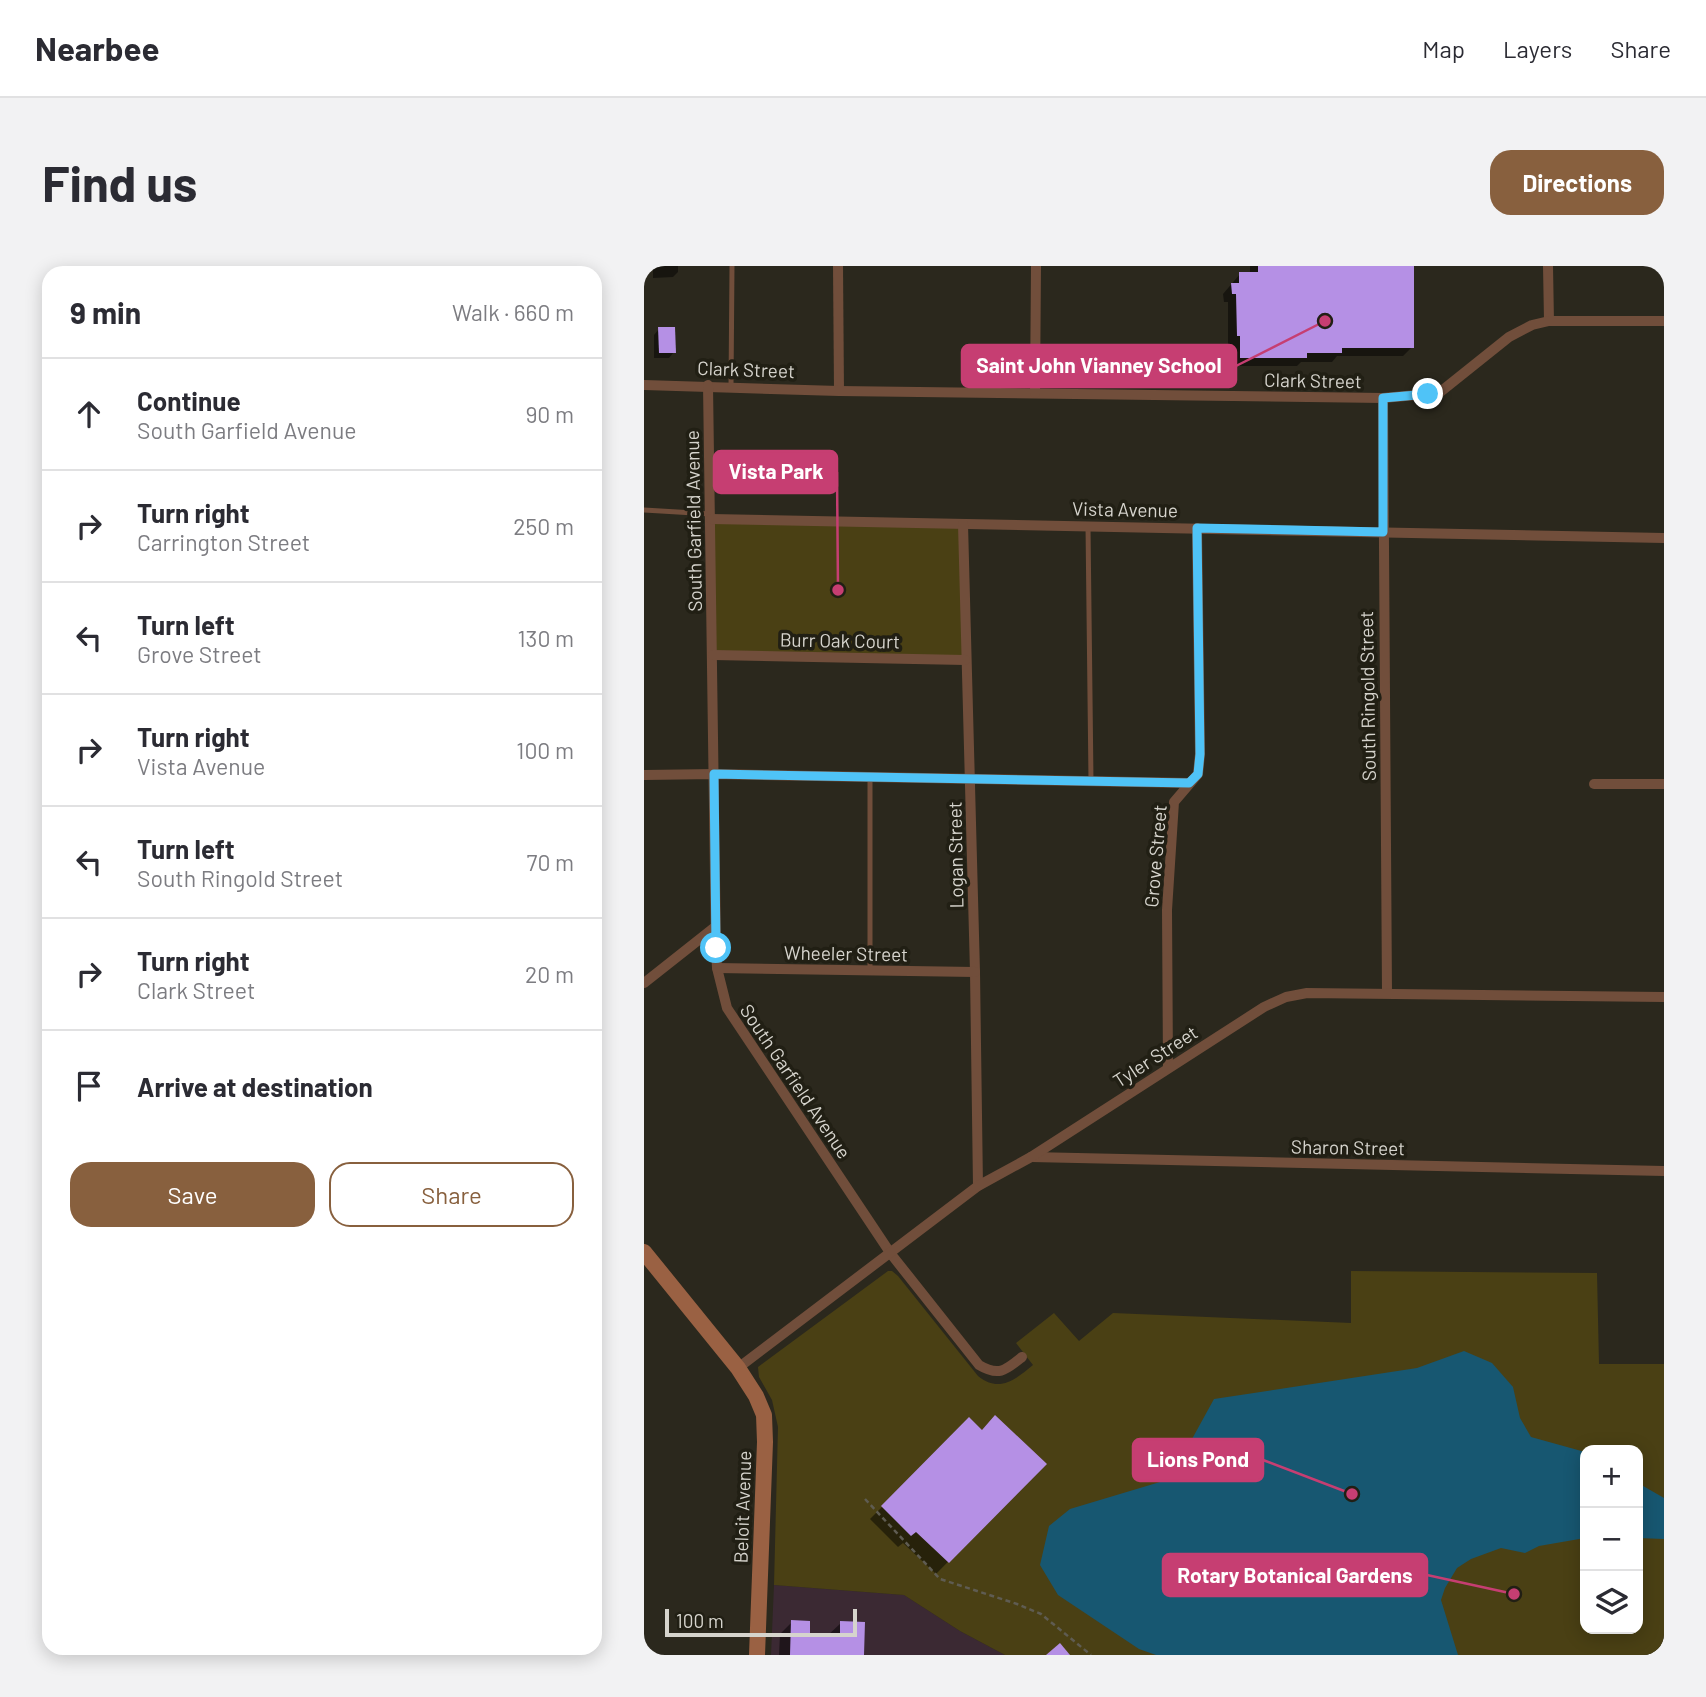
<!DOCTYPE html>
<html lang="en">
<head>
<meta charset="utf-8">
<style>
  :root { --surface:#fff; --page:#f2f2f3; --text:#2b2b33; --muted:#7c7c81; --line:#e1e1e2; --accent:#88603e }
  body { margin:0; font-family:Barlow,sans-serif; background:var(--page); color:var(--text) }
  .controls { position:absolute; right:21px; bottom:21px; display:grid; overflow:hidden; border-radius:14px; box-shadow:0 4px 18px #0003 }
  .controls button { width:63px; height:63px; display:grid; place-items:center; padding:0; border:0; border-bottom:2px solid var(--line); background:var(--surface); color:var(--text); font:35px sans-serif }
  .scale { position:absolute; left:21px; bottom:18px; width:192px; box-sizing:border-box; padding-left:7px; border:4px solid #d6d4cd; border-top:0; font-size:19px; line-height:24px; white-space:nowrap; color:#d6d4cd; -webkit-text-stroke:5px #211f14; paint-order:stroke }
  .stop { position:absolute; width:21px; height:21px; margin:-16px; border:5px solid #4fc3f7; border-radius:50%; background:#fff }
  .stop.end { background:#4fc3f7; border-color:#fff; box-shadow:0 2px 7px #0008 }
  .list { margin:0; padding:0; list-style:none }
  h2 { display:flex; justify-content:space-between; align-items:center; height:91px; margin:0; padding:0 28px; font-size:30px }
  h2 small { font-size:23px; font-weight:400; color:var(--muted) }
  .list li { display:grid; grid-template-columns:46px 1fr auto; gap:21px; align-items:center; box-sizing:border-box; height:112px; padding:0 28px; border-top:2px solid var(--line) }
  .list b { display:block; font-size:26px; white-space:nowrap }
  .list p { margin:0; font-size:23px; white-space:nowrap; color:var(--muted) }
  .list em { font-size:23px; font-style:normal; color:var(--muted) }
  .actions { display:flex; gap:14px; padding:21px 28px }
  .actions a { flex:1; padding:16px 0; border:2px solid var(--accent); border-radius:21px; text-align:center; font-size:24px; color:var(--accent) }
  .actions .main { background:var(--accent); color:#fff }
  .icon { flex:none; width:38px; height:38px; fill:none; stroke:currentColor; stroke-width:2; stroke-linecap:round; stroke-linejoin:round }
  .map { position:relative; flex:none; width:1020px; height:1389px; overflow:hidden; border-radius:21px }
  header { display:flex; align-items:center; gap:42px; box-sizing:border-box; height:98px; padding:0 35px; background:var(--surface); border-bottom:2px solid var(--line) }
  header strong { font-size:33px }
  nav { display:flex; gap:38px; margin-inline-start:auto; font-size:24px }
  .intro { display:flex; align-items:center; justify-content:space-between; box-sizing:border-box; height:168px; padding:0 42px }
  h1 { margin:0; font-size:49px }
  .button { padding:18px 32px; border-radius:21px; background:var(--accent); color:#fff; font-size:24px; font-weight:700 }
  main { display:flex; gap:42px; padding:0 42px }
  aside { flex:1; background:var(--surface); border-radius:21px; box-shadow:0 4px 18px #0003 }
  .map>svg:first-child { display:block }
</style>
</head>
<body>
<header>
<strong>Nearbee</strong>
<nav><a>Map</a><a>Layers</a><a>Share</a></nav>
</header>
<div class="intro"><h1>Find us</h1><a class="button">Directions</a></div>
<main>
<aside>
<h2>9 min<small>Walk · 660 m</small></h2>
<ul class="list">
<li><svg class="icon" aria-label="ahead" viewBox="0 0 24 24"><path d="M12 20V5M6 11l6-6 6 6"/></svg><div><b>Continue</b><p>South Garfield Avenue</p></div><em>90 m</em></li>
<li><svg class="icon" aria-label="right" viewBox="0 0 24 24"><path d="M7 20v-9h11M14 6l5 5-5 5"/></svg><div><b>Turn right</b><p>Carrington Street</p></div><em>250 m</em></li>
<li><svg class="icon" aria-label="left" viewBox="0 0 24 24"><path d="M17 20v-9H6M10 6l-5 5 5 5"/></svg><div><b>Turn left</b><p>Grove Street</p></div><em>130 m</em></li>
<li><svg class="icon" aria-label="right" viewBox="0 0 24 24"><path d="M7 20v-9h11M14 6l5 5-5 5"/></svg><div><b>Turn right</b><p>Vista Avenue</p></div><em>100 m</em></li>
<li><svg class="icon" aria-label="left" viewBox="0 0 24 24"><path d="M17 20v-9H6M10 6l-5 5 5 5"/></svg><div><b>Turn left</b><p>South Ringold Street</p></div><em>70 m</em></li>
<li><svg class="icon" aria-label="right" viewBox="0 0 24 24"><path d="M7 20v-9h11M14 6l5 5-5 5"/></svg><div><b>Turn right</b><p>Clark Street</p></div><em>20 m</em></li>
<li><svg class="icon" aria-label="arrive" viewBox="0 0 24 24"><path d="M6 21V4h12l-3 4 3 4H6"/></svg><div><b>Arrive at destination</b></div></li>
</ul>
<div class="actions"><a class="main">Save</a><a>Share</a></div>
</aside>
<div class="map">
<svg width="1020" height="1389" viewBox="0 0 1020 1389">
  <rect width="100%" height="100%" fill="#2b281d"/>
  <polygon fill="#3b2933" points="130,1319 260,1329 316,1365 361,1389 127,1389"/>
  <g fill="#4a4014" fill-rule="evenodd">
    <polygon points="67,253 319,258 321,394 69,389"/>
    <path d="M244,1005H248L254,1010L334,1110C355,1127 371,1114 389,1099L372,1077L410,1047L435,1075L469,1047L707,1057V1005L953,1007L955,1098H1020V1389H361L316,1365L260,1329L130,1319L134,1161L128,1134L115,1111L114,1101ZM941,1184H994V1363H941Z"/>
  </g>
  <g fill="#175771">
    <polygon points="820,1085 848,1097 869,1121 876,1152 887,1171 941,1186 941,1272 895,1280 881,1287 857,1282 827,1293 813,1302 801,1322 797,1334 814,1389 512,1389 495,1383 414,1329 396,1299 405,1260 426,1243 526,1213 570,1133 773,1102"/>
    <polygon points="994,1217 1020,1232 1020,1273 994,1272"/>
  </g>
  <g fill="#0007">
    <polygon points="9,0 34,0 34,6 29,11 9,12"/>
    <polygon points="606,0 768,0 768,81 759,90 693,90 688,96 657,96 653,100 588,100 588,78 584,78 584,36 580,36 579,28 596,8 606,8"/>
    <polygon points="15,63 30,86 25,92 10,92 10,69"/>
    <polygon points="325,1154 337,1166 400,1198 292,1308 259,1277 254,1281 226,1253"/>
    <polygon points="148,1356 164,1369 184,1369 197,1357 218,1389 135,1389 136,1368"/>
  </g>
  <g fill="#b590e5">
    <polygon points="614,0 770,0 770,82 698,82 698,87 663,87 663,92 596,92 596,70 593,70 592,28 588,28 587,17 595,17 595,6 614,6"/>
    <polygon points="14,61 31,61 32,87 15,87"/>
    <polygon points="351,1149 403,1198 305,1297 272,1266 267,1270 237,1240 325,1151 338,1164"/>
    <polygon points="147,1354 166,1355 166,1367 196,1368 196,1355 221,1356 220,1389 146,1389"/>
    <polygon points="416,1377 426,1389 402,1389"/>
  </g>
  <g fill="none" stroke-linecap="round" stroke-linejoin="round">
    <polyline stroke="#5f5c52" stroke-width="2.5" stroke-dasharray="5 3.5" stroke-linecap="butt" points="221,1233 296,1313 373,1338 397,1348 447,1389"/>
    <g stroke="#714e3b" stroke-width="5">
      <polyline points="87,120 88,0"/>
      <polyline points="0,244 67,248"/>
      <polyline points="444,260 447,515"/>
      <polyline points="226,512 226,705"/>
    </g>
    <g stroke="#714e3b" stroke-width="10">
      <polyline points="194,0 195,125"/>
      <polyline points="904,0 905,55"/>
      <polyline points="0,119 195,125 739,132 795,127 865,71 888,59 905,55 1020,55"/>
      <path d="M64,119L72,682L73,702L83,742L247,988L335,1099C355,1111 362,1104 378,1091"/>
      <polyline points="391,127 392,0"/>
      <polyline points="739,132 743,727"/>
      <polyline points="67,253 1020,272"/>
      <polyline points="319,258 331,706 334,920"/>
      <polyline points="69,389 321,394"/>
      <polyline points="0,509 70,508 545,517"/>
      <polyline points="950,518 1020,518"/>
      <polyline points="73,702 331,706"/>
      <polyline points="0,717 71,661"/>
      <polyline points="524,802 523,644 530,536 554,508 556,488 553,262"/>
      <polyline points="387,891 1020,905"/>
      <polyline points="94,1102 334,920 387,891 620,741 642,731 663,727 1020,731"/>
    </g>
    <polyline stroke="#9a6143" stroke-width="16" points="0,986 94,1102 112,1130 120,1149 121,1176 113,1389"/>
  </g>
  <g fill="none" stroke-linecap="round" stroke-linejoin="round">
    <polyline stroke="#4fc3f7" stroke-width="9" points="72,682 70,508 545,517 554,508 556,488 553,262 739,266 739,132 784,128"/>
  </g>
  <g text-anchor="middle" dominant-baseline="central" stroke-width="7" stroke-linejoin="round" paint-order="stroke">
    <g font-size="19" fill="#d6d4cd" stroke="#211f14">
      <text transform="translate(102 103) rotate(2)">Clark Street</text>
      <text transform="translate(669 114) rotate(1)">Clark Street</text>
      <text transform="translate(481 243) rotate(1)">Vista Avenue</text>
      <text transform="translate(49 255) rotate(-91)">South Garfield Avenue</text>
      <text transform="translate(196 374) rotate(1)">Burr Oak Court</text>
      <text transform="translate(723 430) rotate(-91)">South Ringold Street</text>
      <text transform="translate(311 589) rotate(-91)">Logan Street</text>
      <text transform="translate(511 590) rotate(-85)">Grove Street</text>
      <text transform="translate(202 687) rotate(1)">Wheeler Street</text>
      <text transform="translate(511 790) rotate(-33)">Tyler Street</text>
      <text transform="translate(152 815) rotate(56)">South Garfield Avenue</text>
      <text transform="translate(704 881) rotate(1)">Sharon Street</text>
      <text transform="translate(98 1241) rotate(-88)">Beloit Avenue</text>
    </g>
  </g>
  <path fill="none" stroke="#c63e72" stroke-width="2.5" d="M681 55L592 100M194 324L193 206M708 1228L619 1194M870 1328L783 1309"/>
  <g fill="#c63e72" stroke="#211f14" stroke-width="2.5">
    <circle cx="681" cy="55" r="7"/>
    <circle cx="194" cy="324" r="7"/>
    <circle cx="708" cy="1228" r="7"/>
    <circle cx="870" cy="1328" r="7"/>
  </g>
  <g fill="#c63e72" stroke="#c63e72" stroke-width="2.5">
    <rect x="318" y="79" width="274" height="42" rx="7"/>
    <rect x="70" y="185" width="123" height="42" rx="7"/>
    <rect x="489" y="1173" width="130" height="42" rx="7"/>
    <rect x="519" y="1288" width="264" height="42" rx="7"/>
  </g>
  <g font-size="21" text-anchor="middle" font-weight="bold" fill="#fff">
    <text x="455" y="107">Saint John Vianney School</text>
    <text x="132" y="213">Vista Park</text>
    <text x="554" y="1201">Lions Pond</text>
    <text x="651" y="1317">Rotary Botanical Gardens</text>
  </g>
</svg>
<div class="controls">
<button>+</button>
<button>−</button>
<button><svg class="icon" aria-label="layers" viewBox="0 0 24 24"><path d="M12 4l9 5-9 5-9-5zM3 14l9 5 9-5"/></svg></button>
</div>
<div class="scale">100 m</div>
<div class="stop" style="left:72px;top:682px"></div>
<div class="stop end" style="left:784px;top:128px"></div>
</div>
</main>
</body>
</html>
